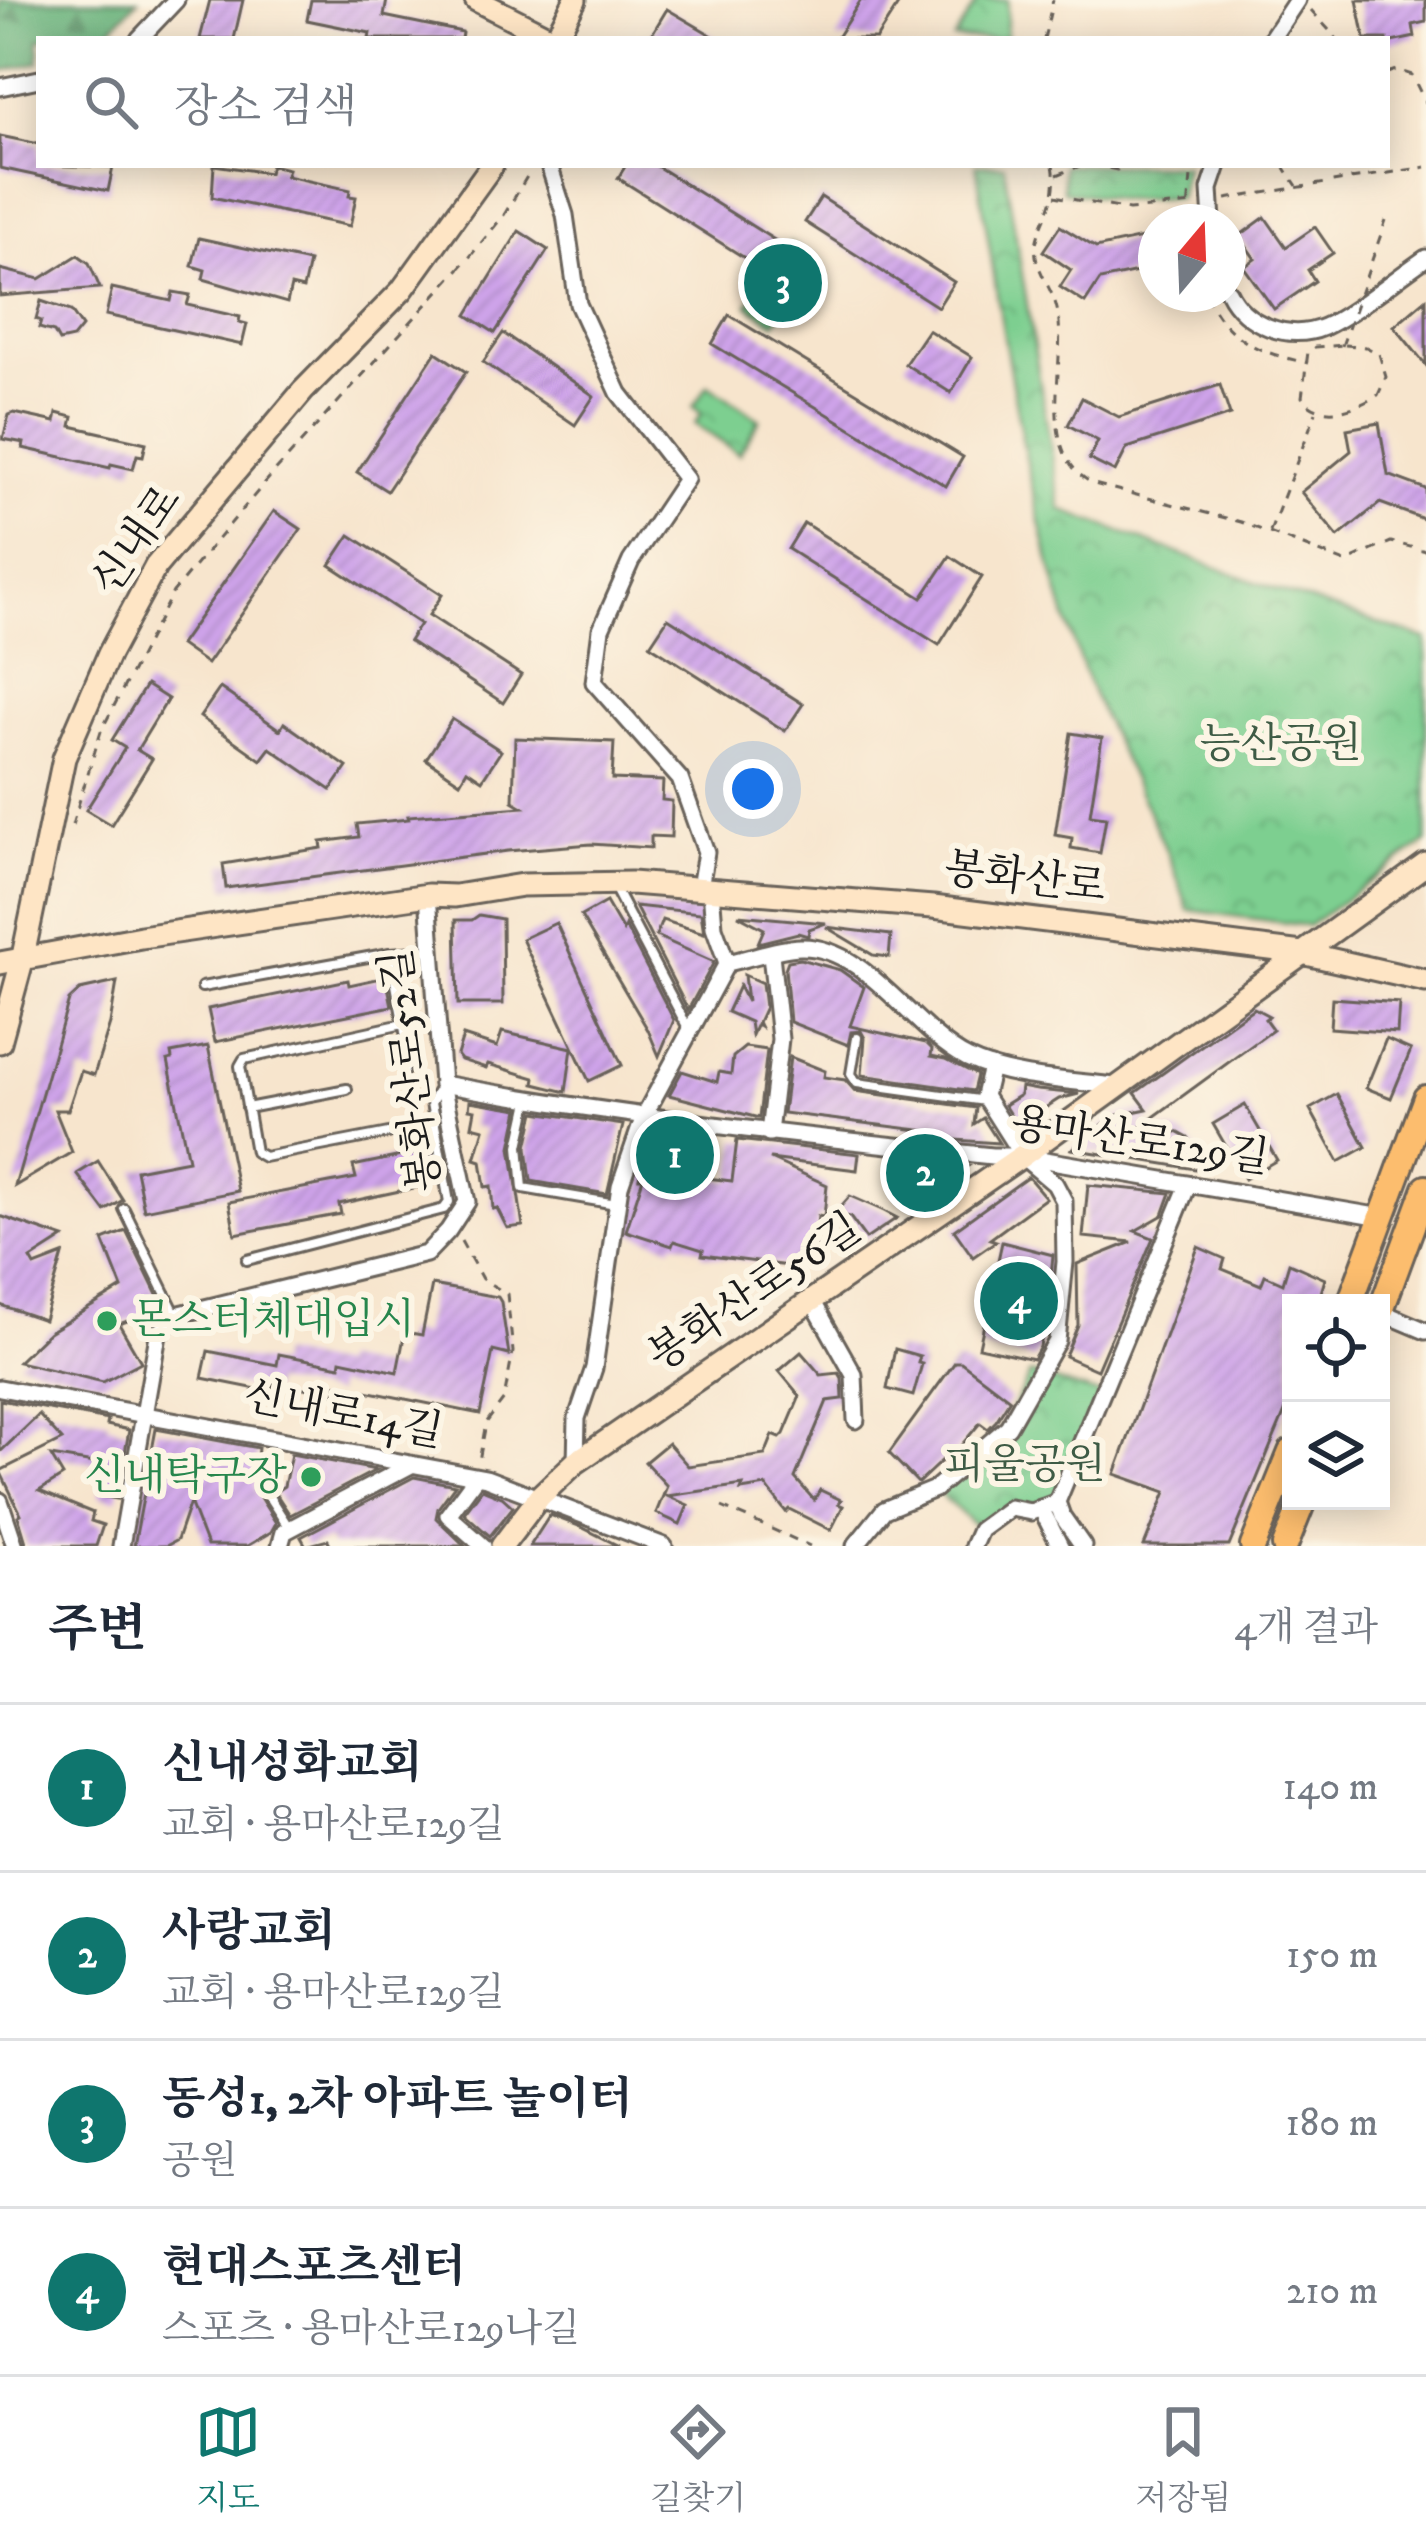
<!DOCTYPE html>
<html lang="ko">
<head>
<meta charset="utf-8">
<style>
  :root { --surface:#fff; --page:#f6f6f7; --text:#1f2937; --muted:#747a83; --line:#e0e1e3; --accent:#0f766e }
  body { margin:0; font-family:"IM FELL DW Pica","Noto Serif KR",serif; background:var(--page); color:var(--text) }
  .controls { position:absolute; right:36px; bottom:36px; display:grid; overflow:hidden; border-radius:0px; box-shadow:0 6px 30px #0003 }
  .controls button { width:108px; height:108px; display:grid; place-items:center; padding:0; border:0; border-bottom:3px solid var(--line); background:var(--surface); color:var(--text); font:60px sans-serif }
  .compass { position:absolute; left:1138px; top:204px; width:108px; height:108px; border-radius:50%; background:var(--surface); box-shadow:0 6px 30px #0003; rotate:19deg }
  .you { position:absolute; left:753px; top:789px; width:42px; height:42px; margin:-30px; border:9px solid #fff; border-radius:50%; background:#1a73e8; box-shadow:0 0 0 18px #1a73e833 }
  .badge { display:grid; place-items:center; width:78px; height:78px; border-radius:50%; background:var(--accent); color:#fff; font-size:39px; font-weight:700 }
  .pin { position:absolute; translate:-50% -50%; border:6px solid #fff; box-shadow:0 3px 12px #0006 }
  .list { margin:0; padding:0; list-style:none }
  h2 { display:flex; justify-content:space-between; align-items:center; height:156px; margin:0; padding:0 48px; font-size:51px }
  h2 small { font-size:39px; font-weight:400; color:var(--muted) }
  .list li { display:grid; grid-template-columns:78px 1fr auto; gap:36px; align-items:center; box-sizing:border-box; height:168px; padding:0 48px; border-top:3px solid var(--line) }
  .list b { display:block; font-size:45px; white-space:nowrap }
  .list p { margin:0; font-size:39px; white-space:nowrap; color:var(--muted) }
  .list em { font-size:39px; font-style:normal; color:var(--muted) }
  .icon { flex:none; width:66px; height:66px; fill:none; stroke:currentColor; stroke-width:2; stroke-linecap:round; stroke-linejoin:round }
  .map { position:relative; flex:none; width:1426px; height:1546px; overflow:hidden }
  .search { position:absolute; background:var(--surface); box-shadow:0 6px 30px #0003; left:36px; right:36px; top:36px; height:132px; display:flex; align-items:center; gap:30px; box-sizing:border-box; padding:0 42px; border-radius:0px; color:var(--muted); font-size:45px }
  .sheet { height:828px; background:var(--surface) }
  nav { display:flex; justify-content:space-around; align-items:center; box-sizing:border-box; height:168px; border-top:3px solid var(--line); background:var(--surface); font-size:33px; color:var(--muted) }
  nav a { display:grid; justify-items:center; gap:6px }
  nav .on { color:var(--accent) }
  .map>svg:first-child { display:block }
</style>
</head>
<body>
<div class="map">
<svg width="1426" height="1546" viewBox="0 0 1426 1546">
  <defs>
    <pattern id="forest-firs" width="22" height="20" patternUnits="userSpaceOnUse" patternTransform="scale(3)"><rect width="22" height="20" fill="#66b27a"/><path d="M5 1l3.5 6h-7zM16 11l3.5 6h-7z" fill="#539063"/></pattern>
    <pattern id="park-crowns" width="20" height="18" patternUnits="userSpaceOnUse" patternTransform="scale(3)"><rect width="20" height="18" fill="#7dcf90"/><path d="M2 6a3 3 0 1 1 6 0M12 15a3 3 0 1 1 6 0" fill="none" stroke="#6bb17c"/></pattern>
    <pattern id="building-hatch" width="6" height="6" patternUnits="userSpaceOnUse" patternTransform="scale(3)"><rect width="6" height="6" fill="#cea3e9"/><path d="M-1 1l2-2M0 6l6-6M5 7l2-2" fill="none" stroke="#b08cc7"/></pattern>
  </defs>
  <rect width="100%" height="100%" fill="#fcf5e5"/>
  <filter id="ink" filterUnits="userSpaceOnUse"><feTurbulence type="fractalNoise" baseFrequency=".00833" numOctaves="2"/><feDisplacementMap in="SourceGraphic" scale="24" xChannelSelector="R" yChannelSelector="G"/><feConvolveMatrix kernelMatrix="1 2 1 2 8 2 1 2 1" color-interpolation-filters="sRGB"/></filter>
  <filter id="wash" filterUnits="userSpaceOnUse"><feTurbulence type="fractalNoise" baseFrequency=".004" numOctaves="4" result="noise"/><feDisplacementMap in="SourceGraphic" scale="48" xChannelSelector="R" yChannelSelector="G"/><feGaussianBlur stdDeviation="2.7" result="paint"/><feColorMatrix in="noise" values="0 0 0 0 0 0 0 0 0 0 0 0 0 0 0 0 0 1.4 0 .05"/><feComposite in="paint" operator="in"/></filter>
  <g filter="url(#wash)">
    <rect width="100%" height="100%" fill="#f7e5cd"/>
    <polygon fill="url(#forest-firs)" stroke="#41674b" stroke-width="3" points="0,0 138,0 101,39 39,39 39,62 0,72"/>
    <g fill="url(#park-crowns)" stroke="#4c7656" stroke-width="3">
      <polygon points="978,0 1008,0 1006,39 954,39"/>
      <path d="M976,165H1004L1061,510L1291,595L1426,639V842L1308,926L1188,910C1161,821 1109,744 1079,658C1024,499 1004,330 976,165Z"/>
      <polygon points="1063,165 1185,165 1178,198 1123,200 1063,191"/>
      <polygon points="789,243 818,262 775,323 748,305"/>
      <polygon points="708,385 760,419 739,454 695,424 701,413 693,407"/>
      <polygon points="1030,1374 1102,1395 1057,1502 1010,1509 980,1530 935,1489 1003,1427"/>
    </g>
    <g id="blocks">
      <g fill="url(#building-hatch)">
        <polygon points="210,0 243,0 234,39 200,39"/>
        <polygon points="311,0 387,0 384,16 462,32 461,39 369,39 370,33 307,20"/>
        <polygon points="861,0 901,0 876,39 836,39"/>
        <polygon points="1357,0 1426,0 1426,22 1413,25 1415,37 1387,43 1387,39 1365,39"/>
        <polygon points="667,9 718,39 649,39"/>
        <polygon points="0,136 39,144 39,165 113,167 108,191 0,168"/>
        <polygon points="214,165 269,173 271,165 288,169 286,176 350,190 349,196 356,197 350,226 212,197"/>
        <polygon points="626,165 655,165 776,241 759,267 618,178"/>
        <polygon points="821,197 954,282 938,307 805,222"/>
        <polygon points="1265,217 1286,247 1315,227 1333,253 1308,270 1315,281 1274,309 1244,267 1255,259 1239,236"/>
        <polygon points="1060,226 1096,248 1156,235 1156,268 1100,280 1085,303 1060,287 1071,270 1043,251"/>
        <polygon points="519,231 548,250 495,333 467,315"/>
        <polygon points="199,238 309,262 303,289 291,286 287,303 203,279 205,270 192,266"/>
        <polygon points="78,255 89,263 100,288 0,296 0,269 40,279"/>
        <polygon points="112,288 171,301 173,292 190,295 187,305 240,317 239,322 247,324 242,345 106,315"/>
        <polygon points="1426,299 1426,365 1394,326"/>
        <polygon points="41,301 71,311 82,327 73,338 59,341 54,332 39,328 41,321 36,319"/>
        <polygon points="729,315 963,457 946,486 712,344"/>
        <polygon points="928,330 972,357 951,393 905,364"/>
        <polygon points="503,333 594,396 575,425 483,362"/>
        <polygon points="436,352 466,372 387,491 357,472"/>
        <polygon points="1220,385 1230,415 1127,448 1115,472 1089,459 1098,441 1068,425 1082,398 1119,417"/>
        <polygon points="14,413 55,422 57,413 73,417 71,426 146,443 143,456 137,455 133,469 111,464 110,468 23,448 24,443 3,439 9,415"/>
        <polygon points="1379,423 1388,475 1426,489 1426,520 1380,503 1338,537 1301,492 1351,451 1347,429"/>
        <polygon points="274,511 301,529 207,664 180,645"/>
        <polygon points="804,523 922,598 950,556 982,577 939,645 788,549"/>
        <polygon points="350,535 442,595 429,615 521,675 503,703 409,641 420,624 330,565"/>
        <polygon points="668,618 803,704 785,731 650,645"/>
        <polygon points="146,685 168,699 137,750 152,759 111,825 86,810 125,748 112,740"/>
        <polygon points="220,688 280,730 284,723 347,767 331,790 270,748 261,760 200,717"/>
        <polygon points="452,719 501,751 482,780 467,770 460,782 426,759"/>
        <polygon points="1071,733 1102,738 1090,815 1106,817 1100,853 1071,848 1072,838 1055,835"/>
        <polygon points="515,738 614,742 612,779 663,781 662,800 672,801 671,837 651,836 651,848 591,844 508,851 226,888 223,864 322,848 321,842 359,837 357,824 409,819 408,816 523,807 513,801"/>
        <polygon points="606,902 623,931 625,926 674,1020 659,1056 648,1030 581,916"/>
        <polygon points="635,906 701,913 704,933 662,920 656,936 714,962 688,1010"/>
        <polygon points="479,915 502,919 503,1004 458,1004 456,920 472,920"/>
        <polygon points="738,915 826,923 809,929 808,936 798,933 758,943 764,929"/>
        <polygon points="556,923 622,1065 589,1081 522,939"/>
        <polygon points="826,927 891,935 889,957 873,955"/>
        <polygon points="800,959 840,970 864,987 850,1026 926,1043 932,1049 931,1056 946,1059 977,1075 973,1091 862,1075 865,1038 861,1031 851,1032 848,1045 790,1022 785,969 788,961"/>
        <polygon points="744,975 762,983 765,1007 758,1022 760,1026 757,1024 752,1035 750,1022 727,1012 739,986 747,1002"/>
        <polygon points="386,977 392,1006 215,1042 208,1009 348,980 349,985"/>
        <polygon points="117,982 110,1024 94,1075 81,1071 68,1110 55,1110 72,1152 15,1186 69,1000 80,990"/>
        <polygon points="1332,998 1399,1003 1397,1033 1330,1028"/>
        <polygon points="1254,1008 1269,1016 1265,1019 1273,1030 1140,1127 1177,1132 1188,1138 1207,1161 1195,1169 1072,1149 1114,1116 1147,1109 1135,1093"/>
        <polygon points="502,1032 572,1048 566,1092 534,1084 535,1078 488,1064 486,1068 461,1060 457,1055 463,1036 497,1047"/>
        <polygon points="1386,1039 1411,1050 1391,1098 1366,1088"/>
        <polygon points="208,1046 238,1191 144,1210 136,1170 188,1160 168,1060 172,1059 171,1053"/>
        <polygon points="745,1047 767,1050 759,1118 669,1095 682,1071 717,1082 719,1072 731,1074 733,1057"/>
        <polygon points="790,1057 825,1071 824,1077 845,1080 855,1091 976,1108 974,1124 983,1118 999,1143 941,1139 943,1133 783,1113"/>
        <polygon points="1021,1087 1037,1090 1079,1094 1059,1099 1017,1126 1004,1105 1020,1095"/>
        <polygon points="1337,1094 1366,1147 1339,1162 1310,1109"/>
        <polygon points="470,1101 519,1109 511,1147 523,1226 507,1228 497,1208 493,1209 491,1186 485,1187 481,1161 475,1159 484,1129 472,1126 475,1110 469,1109"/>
        <polygon points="1245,1105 1277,1160 1245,1179 1213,1124"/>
        <polygon points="535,1112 623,1125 607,1194 531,1181 527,1147"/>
        <polygon points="661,1130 696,1135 690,1176 732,1181 737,1140 859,1154 857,1170 770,1159 827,1185 824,1217 818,1216 812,1269 702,1255 703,1250 674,1241 672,1246 626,1231 643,1178 639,1178 644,1154 657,1156"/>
        <polygon points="430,1150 437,1183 339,1204 341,1214 235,1234 229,1202 356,1178 353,1166"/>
        <polygon points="912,1160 922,1161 968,1166 913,1204 892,1176"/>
        <polygon points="98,1161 123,1200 105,1211 77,1174"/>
        <polygon points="1028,1177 1046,1198 990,1239 996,1241 973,1257 954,1230"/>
        <polygon points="1088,1185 1171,1193 1163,1215 1135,1231 1153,1238 1097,1370 1065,1356 1078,1325 1077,1264 1132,1242 1083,1237"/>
        <polygon points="850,1196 884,1211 897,1218 866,1239 850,1217 834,1214"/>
        <polygon points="0,1216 64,1238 31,1259 35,1266 63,1255 44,1320 0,1305"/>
        <polygon points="126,1231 160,1301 152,1303 155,1311 119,1324 141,1362 103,1382 18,1362 49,1332 122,1288 103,1240"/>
        <polygon points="1002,1242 1053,1255 1049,1298 1040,1347 1033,1359 979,1347"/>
        <polygon points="1198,1247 1225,1259 1222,1269 1261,1285 1265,1275 1283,1283 1289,1263 1325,1279 1318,1303 1291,1303 1291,1397 1229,1546 1144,1546 1166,1492 1115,1474"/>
        <polygon points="432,1285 498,1297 501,1302 509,1355 493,1351 480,1414 336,1385 335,1394 273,1382 271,1392 202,1378 208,1351 277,1365 279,1354 340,1366 341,1360 397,1372 405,1332 422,1335"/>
        <polygon points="895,1349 920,1356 918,1363 922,1364 913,1396 887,1389"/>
        <polygon points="801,1352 821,1375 839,1373 842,1378 843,1399 827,1401 795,1478 814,1500 820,1490 841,1500 838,1504 843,1506 831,1530 789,1509 786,1512 766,1486 741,1490 743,1485 667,1496 688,1505 680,1524 656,1513 667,1486 645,1462 668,1443 688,1466 765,1455 773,1435 780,1438 784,1434 800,1396 779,1371"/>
        <polygon points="955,1362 961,1362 1010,1399 996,1421 988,1429 980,1423 953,1455 950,1453 918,1483 889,1453"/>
        <polygon points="0,1400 108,1420 107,1425 129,1430 117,1499 100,1496 106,1465 51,1456 63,1476 39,1491 93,1513 91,1521 103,1525 96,1546 27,1546 18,1516 21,1514 0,1471 62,1440 39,1415 0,1452"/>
        <polygon points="156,1429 258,1448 254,1488 276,1523 271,1532 247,1546 207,1546 190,1502 177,1540 166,1546 134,1546"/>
        <polygon points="291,1454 376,1470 290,1515 275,1492 284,1486"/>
        <polygon points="414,1477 455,1485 438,1508 436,1518 465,1546 331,1546 328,1540 306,1546 301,1537"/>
        <polygon points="482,1489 502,1497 513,1507 490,1536 464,1513"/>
        <polygon points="550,1515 579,1526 619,1546 530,1546"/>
      </g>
    </g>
  </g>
  <g filter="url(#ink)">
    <use href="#blocks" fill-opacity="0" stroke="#69625a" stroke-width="3"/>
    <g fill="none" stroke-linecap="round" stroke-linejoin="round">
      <defs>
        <g id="lane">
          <polyline points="615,889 689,1030"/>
          <polyline points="390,953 410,1058 403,1073"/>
          <polyline points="202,987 390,953 432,950"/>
          <polyline points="403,1024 244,1059 240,1066 255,1152 264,1157 435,1124"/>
          <polyline points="857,1038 851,1074 857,1083 985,1101"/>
          <polyline points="529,1101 519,1146 523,1188 616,1204"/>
          <polyline points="247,1108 347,1089"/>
          <polyline points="124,1209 176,1315"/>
          <polyline points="247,1260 444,1209 449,1202 431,1103 441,1085"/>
          <polyline points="262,1486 289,1528"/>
        </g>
        <g id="street">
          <polyline points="139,39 176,0"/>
          <polyline points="1271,39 1297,0"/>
          <polyline points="0,87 39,79"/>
          <polyline points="549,165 565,215 578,304 619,393 686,479 631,561 601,629 594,682 680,779 706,852 700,888"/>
          <polyline points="1212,222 1210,189 1218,165"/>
          <path d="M1228,291C1244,325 1289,342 1324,327C1355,313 1396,278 1426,258"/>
          <path d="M727,963C751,958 777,948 800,947C866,945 911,1029 967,1058C1010,1079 1067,1080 1114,1086"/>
          <path d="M442,1084C624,1117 808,1137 992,1156H1022L1382,1217"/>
          <polyline points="769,1133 780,1039 771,954"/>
          <polyline points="813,1302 854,1375 856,1420"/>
          <polyline points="1381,1312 1426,1331"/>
          <polyline points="0,1388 486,1478 664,1546"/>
          <polyline points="576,1463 577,1418 594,1368 620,1186 644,1116 727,963 714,927 711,889"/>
          <polyline points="476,1477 448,1515 483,1546"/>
          <polyline points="0,1501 15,1546"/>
          <polyline points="1057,1502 1062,1516 1083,1546"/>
          <polyline points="1041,1508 1060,1546"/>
          <polyline points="121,1546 158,1335 176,1315 426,1254 448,1231 467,1202 442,1084 428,895"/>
          <polyline points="280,1546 284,1532 411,1465"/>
          <polyline points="855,1546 884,1510 935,1489 1008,1427 1057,1341 1065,1262 1064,1201 1055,1184 1022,1156 984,1096 991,1067"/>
          <polyline points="973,1546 980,1530 1010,1508 1031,1512 1057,1502 1188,1185"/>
        </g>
        <g id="secondary">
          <polyline points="476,0 553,39"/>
          <polyline points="555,39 575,0"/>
          <polyline points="0,963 141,937 428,895 455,896 522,885 631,883 933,907 1302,953 1426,981"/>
          <polyline points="0,1042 22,961 64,758 109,654 156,566 303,391 402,290 492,165"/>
          <polyline points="502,1546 540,1496 575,1463 1022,1156 1426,864"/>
        </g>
        <g id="primary">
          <polyline points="1350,1303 1426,1098"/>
          <polyline points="1381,1310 1426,1188"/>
          <polyline points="1253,1546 1291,1452"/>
          <polyline points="1285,1546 1303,1501"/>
        </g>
      </defs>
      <use href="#lane" stroke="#69625a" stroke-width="14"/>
      <use href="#street" stroke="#69625a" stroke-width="21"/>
      <use href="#secondary" stroke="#69625a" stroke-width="27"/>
      <use href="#primary" stroke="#69625a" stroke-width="30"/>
      <g stroke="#69625a" stroke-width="3" stroke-dasharray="9 9" stroke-linecap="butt">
        <polyline points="1311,10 1337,39"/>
        <polyline points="1044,39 1053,0"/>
        <polyline points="1387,73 1396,70 1412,75 1426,104"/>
        <path d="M1053,165C1061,207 1032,228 1036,256C1039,274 1053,291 1057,309C1069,362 1032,453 1094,484L1241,522L1345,562L1391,542L1426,551"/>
        <polyline points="1091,165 1117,170 1120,165"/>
        <polyline points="1151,165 1163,165"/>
        <polyline points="1283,165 1297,186"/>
        <polyline points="1057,175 1082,165"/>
        <polyline points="1055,196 1129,210 1193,204"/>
        <polyline points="1226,199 1426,167"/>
        <polyline points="1187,222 1192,165"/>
        <path d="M1206,294C1227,341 1260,353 1308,363"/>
        <path d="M1345,345L1366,347L1379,354L1386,377L1378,395C1356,409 1320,422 1302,397L1308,352L1315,347Z"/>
        <polyline points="1270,532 1316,412"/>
        <polyline points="72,825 101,731 173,592 269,478 468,259 504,215 532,168"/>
        <polyline points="461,1241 482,1279 507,1294 513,1352 504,1399 486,1423 479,1461"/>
        <polyline points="722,1507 810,1546"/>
      </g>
      <use href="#lane" stroke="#fff" stroke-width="8"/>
      <use href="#street" stroke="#fff" stroke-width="15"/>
      <use href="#secondary" stroke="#fee5c5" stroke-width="21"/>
      <use href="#primary" stroke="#fcbd6e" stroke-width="24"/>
      <polyline stroke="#69625a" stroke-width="3" stroke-dasharray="9 9" stroke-linecap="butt" points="1342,346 1386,220"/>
    </g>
  </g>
  <g fill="#2e9e5b" stroke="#fcf5e5" stroke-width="4.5">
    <circle cx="107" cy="1321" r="12"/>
    <circle cx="311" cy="1477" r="12"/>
  </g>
  <g text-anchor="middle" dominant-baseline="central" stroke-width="12" stroke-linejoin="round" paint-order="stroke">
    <g font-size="42" fill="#1c1c1c" stroke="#fcf5e5">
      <text transform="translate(137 541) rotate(-55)">신내로</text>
      <text transform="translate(1025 879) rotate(7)">봉화산로</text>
      <text transform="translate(412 1070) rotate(-97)">봉화산로52길</text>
      <text transform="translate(1140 1142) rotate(8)">용마산로129길</text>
      <text transform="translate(755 1293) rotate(-34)">봉화산로56길</text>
      <text transform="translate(343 1415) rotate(11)">신내로14길</text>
    </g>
    <g font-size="42" fill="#3e5b45" stroke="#fcf5e5">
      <text x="1281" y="745">능산공원</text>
      <text x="1025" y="1466">피울공원</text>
    </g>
    <g font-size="42" fill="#27864d" stroke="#fcf5e5" text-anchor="start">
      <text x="131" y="1321">몬스터체대입시</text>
      <text x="287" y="1477" text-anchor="end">신내탁구장</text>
    </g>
  </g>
</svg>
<div class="controls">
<button><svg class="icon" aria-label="locate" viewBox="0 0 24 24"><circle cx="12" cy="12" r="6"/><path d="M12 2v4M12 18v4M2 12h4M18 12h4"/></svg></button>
<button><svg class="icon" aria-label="layers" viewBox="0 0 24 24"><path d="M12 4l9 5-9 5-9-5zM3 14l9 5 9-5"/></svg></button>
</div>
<svg class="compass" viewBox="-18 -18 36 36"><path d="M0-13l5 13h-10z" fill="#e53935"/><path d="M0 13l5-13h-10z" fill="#747a83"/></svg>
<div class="you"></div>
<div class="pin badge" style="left:675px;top:1155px">1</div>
<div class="pin badge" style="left:925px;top:1173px">2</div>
<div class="pin badge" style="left:783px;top:283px">3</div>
<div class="pin badge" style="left:1019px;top:1301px">4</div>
<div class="search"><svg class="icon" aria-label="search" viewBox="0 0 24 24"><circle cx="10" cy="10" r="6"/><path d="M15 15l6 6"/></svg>장소 검색</div>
</div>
<section class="sheet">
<h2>주변<small>4개 결과</small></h2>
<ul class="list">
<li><span class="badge">1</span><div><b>신내성화교회</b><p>교회 · 용마산로129길</p></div><em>140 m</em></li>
<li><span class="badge">2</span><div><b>사랑교회</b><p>교회 · 용마산로129길</p></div><em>150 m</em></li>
<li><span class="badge">3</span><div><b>동성1, 2차 아파트 놀이터</b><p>공원</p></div><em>180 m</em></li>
<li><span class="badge">4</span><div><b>현대스포츠센터</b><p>스포츠 · 용마산로129나길</p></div><em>210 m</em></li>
</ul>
</section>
<nav>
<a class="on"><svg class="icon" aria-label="map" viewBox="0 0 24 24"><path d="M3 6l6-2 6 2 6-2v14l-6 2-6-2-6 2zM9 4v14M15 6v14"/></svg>지도</a>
<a><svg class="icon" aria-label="directions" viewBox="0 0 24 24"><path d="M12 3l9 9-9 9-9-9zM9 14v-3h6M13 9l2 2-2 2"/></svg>길찾기</a>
<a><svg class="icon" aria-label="saved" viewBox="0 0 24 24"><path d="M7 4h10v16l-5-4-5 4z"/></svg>저장됨</a>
</nav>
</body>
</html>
